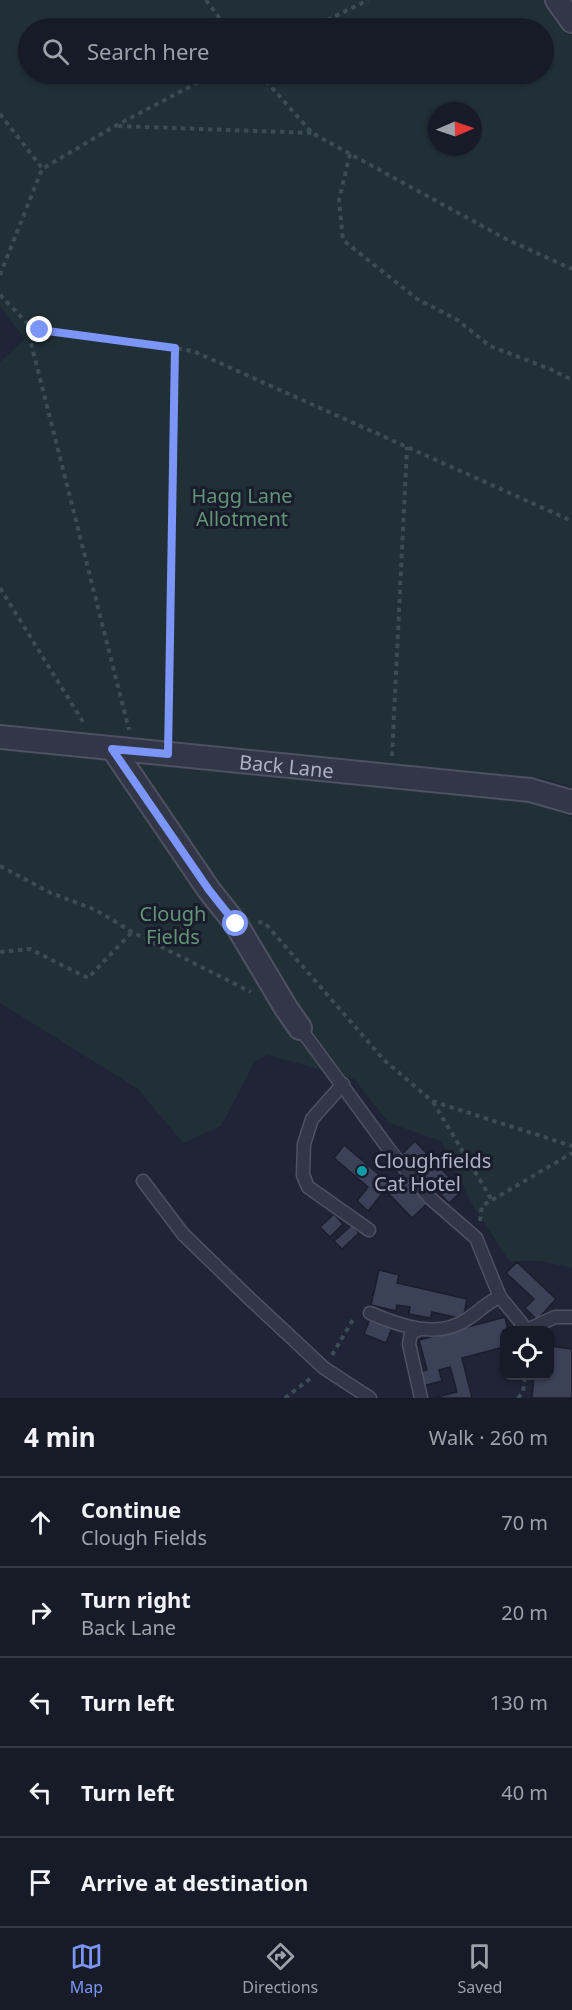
<!DOCTYPE html>
<html lang="en">
<head>
<meta charset="utf-8">
<style>
  :root { --surface:#171b28; --page:#202430; --text:#f1f3f6; --muted:#9ea1a8; --line:#363945; --accent:#7b95f9 }
  body { margin:0; font-family:"Noto Sans",sans-serif; background:var(--page); color:var(--text) }
  .controls { position:absolute; right:18px; bottom:18px; display:grid; overflow:hidden; border-radius:12px; box-shadow:0 2px 4px #0004 }
  .controls button { width:54px; height:54px; display:grid; place-items:center; padding:0; border:0; border-bottom:2px solid var(--line); background:var(--surface); color:var(--text); font:30px sans-serif }
  .compass { position:absolute; left:428px; top:102px; width:54px; height:54px; border-radius:50%; background:var(--surface); box-shadow:0 2px 4px #0004; rotate:88deg }
  .stop { position:absolute; width:18px; height:18px; margin:-14px; border:4px solid #7b95f9; border-radius:50%; background:#fff }
  .stop.end { background:#7b95f9; border-color:#fff; box-shadow:0 2px 6px #0008 }
  .list { margin:0; padding:0; list-style:none }
  h2 { display:flex; justify-content:space-between; align-items:center; height:78px; margin:0; padding:0 24px; font-size:26px }
  h2 small { font-size:20px; font-weight:400; color:var(--muted) }
  .list li { display:grid; grid-template-columns:39px 1fr auto; gap:18px; align-items:center; box-sizing:border-box; height:90px; padding:0 24px; border-top:2px solid var(--line) }
  .list b { display:block; font-size:22px; white-space:nowrap }
  .list p { margin:0; font-size:20px; white-space:nowrap; color:var(--muted) }
  .list em { font-size:20px; font-style:normal; color:var(--muted) }
  .icon { flex:none; width:33px; height:33px; fill:none; stroke:currentColor; stroke-width:2; stroke-linecap:round; stroke-linejoin:round }
  .map { position:relative; flex:none; width:572px; height:1398px; overflow:hidden }
  .search { position:absolute; background:var(--surface); box-shadow:0 2px 4px #0004; left:18px; right:18px; top:18px; height:66px; display:flex; align-items:center; gap:15px; box-sizing:border-box; padding:0 21px; border-radius:33px; color:var(--muted); font-size:22px }
  .sheet { height:528px; background:var(--surface) }
  nav { display:flex; justify-content:space-around; align-items:center; box-sizing:border-box; height:84px; border-top:2px solid var(--line); background:var(--surface); font-size:16px; color:var(--muted) }
  nav a { display:grid; justify-items:center; gap:3px }
  nav .on { color:var(--accent) }
  .map>svg:first-child { display:block }
</style>
</head>
<body>
<div class="map">
<svg width="572" height="1398" viewBox="0 0 572 1398">
  <rect width="100%" height="100%" fill="#1f2436"/>
  <g fill="#213037" fill-rule="evenodd">
    <path d="M0,0H547L572,36V787L545,779L0,724V362L25,339L0,307ZM28,28H544V74H28ZM437,111H473V147H437Z"/>
    <polygon points="0,749 528,801 572,817 572,1268 541,1261 509,1261 472,1204 441,1141 389,1123 354,1079 268,1055 255,1061 221,1126 183,1143 138,1089 0,1003"/>
  </g>
  <g fill="#3b4157" stroke="#1a1e2d" stroke-width="1.5">
    <polygon points="415,1141 462,1191 449,1203 402,1154"/>
    <polygon points="344,1145 390,1184 368,1211 357,1201 368,1187 334,1158"/>
    <polygon points="404,1179 428,1203 412,1218 388,1193"/>
    <polygon points="334,1214 343,1224 330,1237 320,1227"/>
    <polygon points="352,1225 359,1233 342,1249 334,1241"/>
    <polygon points="517,1262 556,1299 537,1320 525,1308 534,1299 506,1273"/>
    <polygon points="379,1270 399,1275 397,1283 467,1299 463,1319 432,1312 430,1318 409,1314 410,1307 397,1305 396,1311 371,1305"/>
    <polygon points="505,1317 508,1330 504,1330 504,1347 462,1358 472,1398 433,1398 457,1392 450,1367 439,1370 442,1381 423,1386 419,1372 427,1370 419,1340"/>
    <polygon points="370,1319 392,1328 386,1343 364,1334"/>
    <polygon points="550,1346 572,1349 572,1398 532,1398 534,1376 550,1376"/>
  </g>
  <g fill="none" stroke-linecap="round" stroke-linejoin="round">
    <defs>
      <g id="lane">
        <polyline points="300,1028 391,1152 430,1198 476,1238 500,1297 527,1330 555,1317 572,1317"/>
        <polyline points="343,1084 312,1119 304,1144 303,1175 308,1187 369,1230"/>
        <polyline points="143,1181 183,1234 250,1299 324,1368 370,1398"/>
        <path d="M370,1313C400,1326 439,1340 469,1318C481,1310 487,1302 500,1297"/>
        <polyline points="418,1330 411,1333 409,1344 421,1398"/>
      </g>
      <g id="street">
        <polyline points="557,0 572,21"/>
        <path id="s1" d="M0,737L530,790L572,802"/>
        <polyline points="113,749 209,890 236,924 286,1008 300,1028"/>
      </g>
    </defs>
    <use href="#lane" stroke="#4d5162" stroke-width="15"/>
    <use href="#street" stroke="#4d5162" stroke-width="26"/>
    <g stroke="#3b4c52" stroke-width="4" stroke-dasharray="4.5 4.5" stroke-linecap="butt">
      <polyline points="206,0 227,28"/>
      <polyline points="311,28 368,0"/>
      <polyline points="260,74 312,133 506,239 572,269"/>
      <polyline points="0,114 42,168"/>
      <polyline points="118,126 312,133"/>
      <polyline points="350,154 339,200 343,240 417,299 456,319 490,346 550,369 572,380"/>
      <polyline points="0,275 42,169 115,126 214,74"/>
      <polyline points="0,295 35,331 31,343 129,730"/>
      <polyline points="35,331 45,329 193,351 572,521"/>
      <polyline points="0,588 85,725"/>
      <polyline points="168,735 175,348"/>
      <polyline points="392,756 407,447"/>
      <polyline points="0,866 51,893 96,910 132,932 251,992"/>
      <polyline points="258,922 265,923 384,1060 432,1101 572,1146"/>
      <polyline points="0,952 30,949 88,978 132,932"/>
      <polyline points="433,1102 492,1200"/>
      <polyline points="480,1221 482,1206 572,1153"/>
      <polyline points="332,1355 354,1318"/>
      <polyline points="285,1398 311,1378"/>
      <polyline points="518,1398 523,1392 525,1376"/>
    </g>
    <use href="#lane" stroke="#323747" stroke-width="12"/>
    <use href="#street" stroke="#323747" stroke-width="22"/>
  </g>
  <g fill="none" stroke-linecap="round" stroke-linejoin="round">
    <polyline stroke="#7b95f9" stroke-width="8" points="40,330 175,348 168,754 112,749 209,890 236,924"/>
  </g>
  <circle fill="#0f9aa8" stroke="#181c2b" stroke-width="2" cx="362" cy="1171" r="6"/>
  <g text-anchor="middle" dominant-baseline="central" stroke-width="6" stroke-linejoin="round" paint-order="stroke">
    <g font-size="20" fill="#649478" stroke="#181c2b">
      <text x="242" y="495">Hagg Lane<tspan x="242" dy="23">Allotment</tspan></text>
      <text x="173" y="913">Clough<tspan x="173" dy="23">Fields</tspan></text>
    </g>
    <g font-size="20" fill="#acb1c4" stroke="#181c2b">
      <text stroke="none"><textPath href="#s1" startOffset="288">Back Lane</textPath></text>
    </g>
    <g font-size="20" fill="#acb1c4" stroke="#181c2b" text-anchor="start">
      <text x="374" y="1160">Cloughfields<tspan x="374" dy="23">Cat Hotel</tspan></text>
    </g>
  </g>
</svg>
<div class="controls">
<button><svg class="icon" aria-label="locate" viewBox="0 0 24 24"><circle cx="12" cy="12" r="6"/><path d="M12 2v4M12 18v4M2 12h4M18 12h4"/></svg></button>
</div>
<svg class="compass" viewBox="-18 -18 36 36"><path d="M0-13l5 13h-10z" fill="#e53935"/><path d="M0 13l5-13h-10z" fill="#9ea1a8"/></svg>
<div class="stop" style="left:236px;top:924px"></div>
<div class="stop end" style="left:40px;top:330px"></div>
<div class="search"><svg class="icon" aria-label="search" viewBox="0 0 24 24"><circle cx="10" cy="10" r="6"/><path d="M15 15l6 6"/></svg>Search here</div>
</div>
<section class="sheet">
<h2>4 min<small>Walk · 260 m</small></h2>
<ul class="list">
<li><svg class="icon" aria-label="ahead" viewBox="0 0 24 24"><path d="M12 20V5M6 11l6-6 6 6"/></svg><div><b>Continue</b><p>Clough Fields</p></div><em>70 m</em></li>
<li><svg class="icon" aria-label="right" viewBox="0 0 24 24"><path d="M7 20v-9h11M14 6l5 5-5 5"/></svg><div><b>Turn right</b><p>Back Lane</p></div><em>20 m</em></li>
<li><svg class="icon" aria-label="left" viewBox="0 0 24 24"><path d="M17 20v-9H6M10 6l-5 5 5 5"/></svg><div><b>Turn left</b></div><em>130 m</em></li>
<li><svg class="icon" aria-label="left" viewBox="0 0 24 24"><path d="M17 20v-9H6M10 6l-5 5 5 5"/></svg><div><b>Turn left</b></div><em>40 m</em></li>
<li><svg class="icon" aria-label="arrive" viewBox="0 0 24 24"><path d="M6 21V4h12l-3 4 3 4H6"/></svg><div><b>Arrive at destination</b></div></li>
</ul>
</section>
<nav>
<a class="on"><svg class="icon" aria-label="map" viewBox="0 0 24 24"><path d="M3 6l6-2 6 2 6-2v14l-6 2-6-2-6 2zM9 4v14M15 6v14"/></svg>Map</a>
<a><svg class="icon" aria-label="directions" viewBox="0 0 24 24"><path d="M12 3l9 9-9 9-9-9zM9 14v-3h6M13 9l2 2-2 2"/></svg>Directions</a>
<a><svg class="icon" aria-label="saved" viewBox="0 0 24 24"><path d="M7 4h10v16l-5-4-5 4z"/></svg>Saved</a>
</nav>
</body>
</html>
